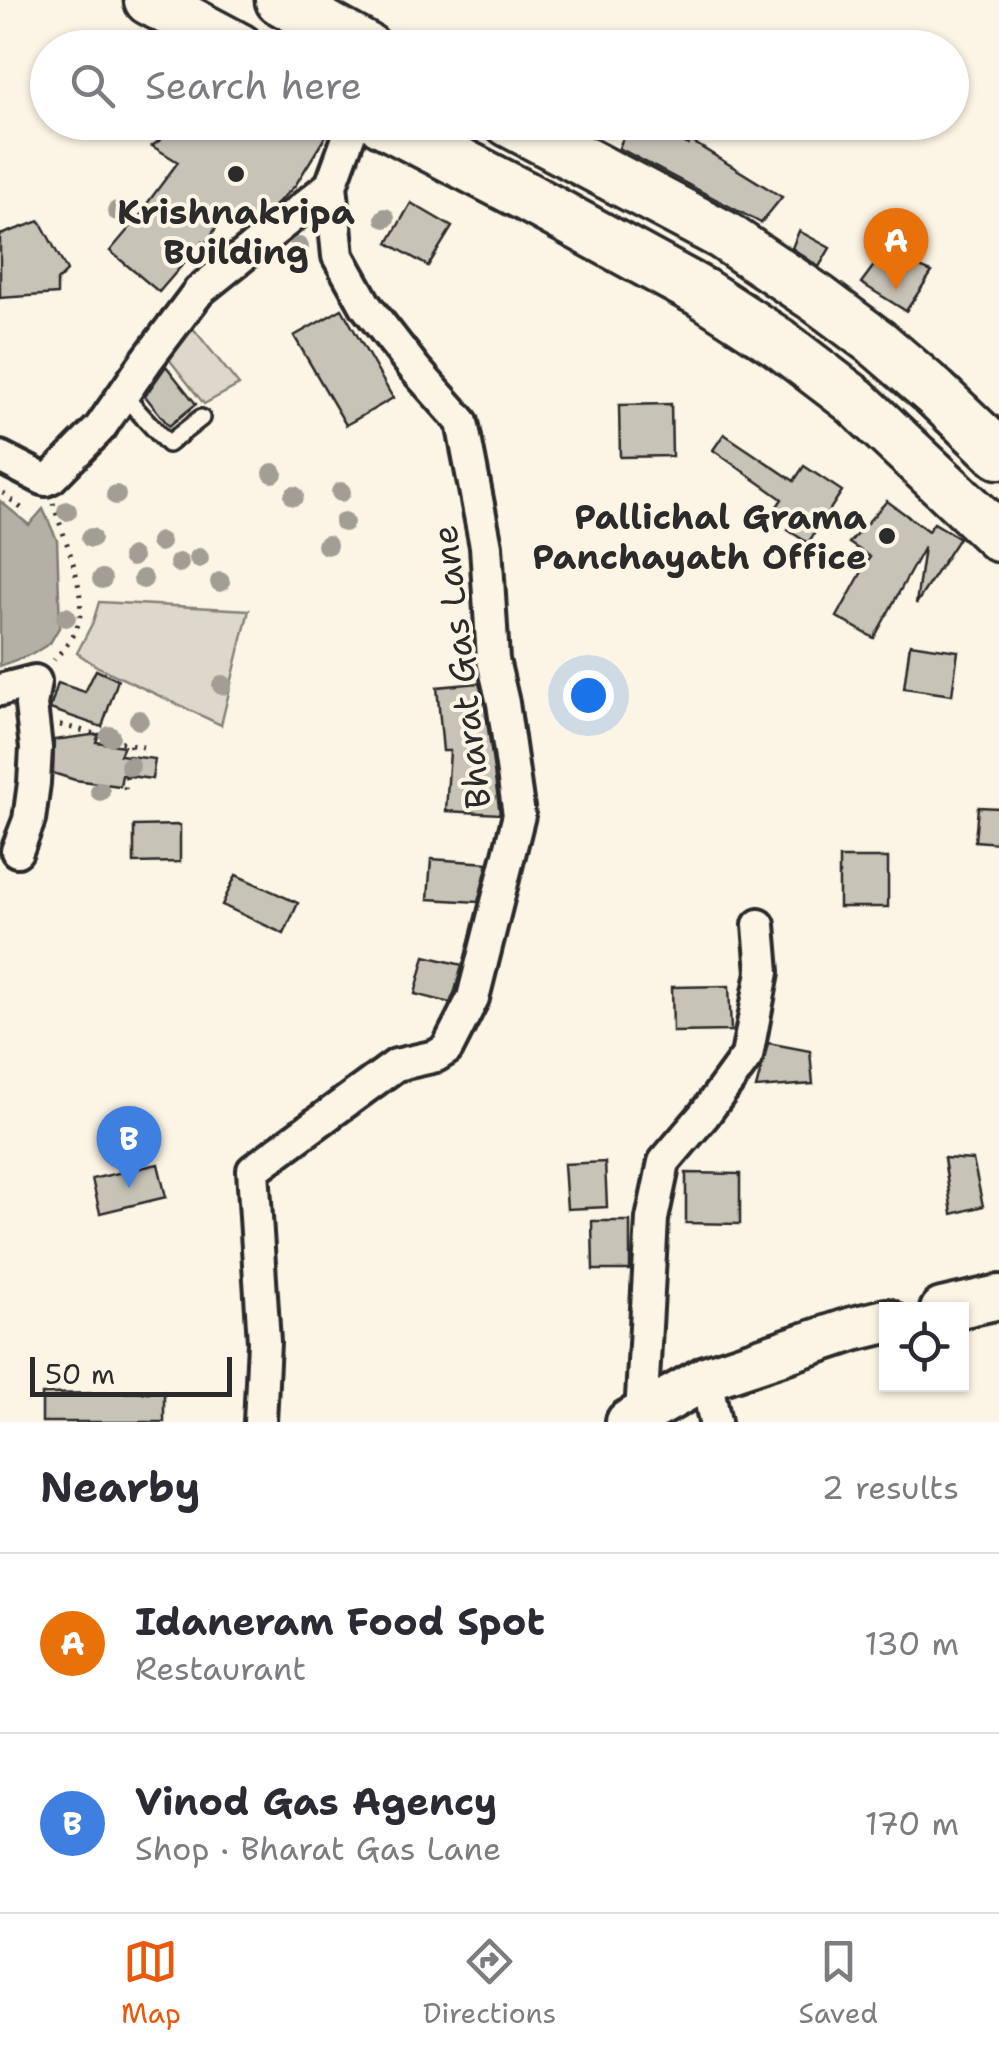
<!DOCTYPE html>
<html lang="en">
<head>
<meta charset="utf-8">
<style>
  :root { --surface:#fff; --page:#f2f2f3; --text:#2b2b33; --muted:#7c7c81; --line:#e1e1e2; --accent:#ea580c }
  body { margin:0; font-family:"Shantell Sans",sans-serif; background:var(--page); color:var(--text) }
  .controls { position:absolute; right:30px; bottom:30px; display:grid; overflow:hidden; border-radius:0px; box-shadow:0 2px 8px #0004 }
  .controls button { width:90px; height:90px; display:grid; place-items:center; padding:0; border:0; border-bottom:2px solid var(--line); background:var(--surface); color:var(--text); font:50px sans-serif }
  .scale { position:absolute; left:30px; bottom:25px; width:202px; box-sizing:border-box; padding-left:10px; border:5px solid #2b2b2b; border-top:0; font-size:28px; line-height:35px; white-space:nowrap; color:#2b2b2b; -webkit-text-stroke:8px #fcf5e5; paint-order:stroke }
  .you { position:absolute; left:588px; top:695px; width:35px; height:35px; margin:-25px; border:8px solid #fff; border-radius:50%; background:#1a73e8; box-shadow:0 0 0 15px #1a73e833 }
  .badge { display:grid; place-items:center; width:65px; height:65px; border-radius:50%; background:var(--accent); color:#fff; font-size:32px; font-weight:700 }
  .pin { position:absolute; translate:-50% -82px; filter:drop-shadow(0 2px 5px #0008) }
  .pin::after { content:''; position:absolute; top:52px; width:35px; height:30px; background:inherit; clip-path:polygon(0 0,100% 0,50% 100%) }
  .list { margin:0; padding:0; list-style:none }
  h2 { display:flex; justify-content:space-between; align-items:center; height:130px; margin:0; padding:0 40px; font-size:42px }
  h2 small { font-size:32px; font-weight:400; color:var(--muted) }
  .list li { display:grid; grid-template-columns:65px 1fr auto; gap:30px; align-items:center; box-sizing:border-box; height:180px; padding:0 40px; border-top:2px solid var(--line) }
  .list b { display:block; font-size:38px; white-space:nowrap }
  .list p { margin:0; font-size:32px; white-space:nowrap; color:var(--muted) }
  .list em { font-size:32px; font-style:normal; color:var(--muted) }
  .icon { flex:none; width:55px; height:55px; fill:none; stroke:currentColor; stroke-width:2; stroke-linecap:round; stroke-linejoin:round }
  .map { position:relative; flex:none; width:999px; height:1422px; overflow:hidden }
  .search { position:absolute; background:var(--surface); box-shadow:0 2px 8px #0004; left:30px; right:30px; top:30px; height:110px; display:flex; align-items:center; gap:25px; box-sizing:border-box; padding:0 35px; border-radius:55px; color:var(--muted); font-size:38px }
  .sheet { height:490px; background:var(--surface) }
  nav { display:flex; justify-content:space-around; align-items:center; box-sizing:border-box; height:140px; border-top:2px solid var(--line); background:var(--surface); font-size:28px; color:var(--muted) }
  nav a { display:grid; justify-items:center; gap:5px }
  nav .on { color:var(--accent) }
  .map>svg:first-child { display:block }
</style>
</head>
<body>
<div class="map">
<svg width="999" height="1422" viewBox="0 0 999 1422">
  <rect width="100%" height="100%" fill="#fcf5e5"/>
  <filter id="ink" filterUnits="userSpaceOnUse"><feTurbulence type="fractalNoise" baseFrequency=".01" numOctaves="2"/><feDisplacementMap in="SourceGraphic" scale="20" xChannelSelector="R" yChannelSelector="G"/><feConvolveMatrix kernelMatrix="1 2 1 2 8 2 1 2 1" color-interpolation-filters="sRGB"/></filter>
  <g filter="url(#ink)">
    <g fill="#ded8ca" stroke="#84827a" stroke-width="2.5">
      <polygon points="188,322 239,385 204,404 165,354"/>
      <polygon points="99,602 249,610 221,725 98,667 77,653 93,622"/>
    </g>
    <polygon fill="#b4b0a5" stroke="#7d7b74" stroke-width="2.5" points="0,501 29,525 43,509 57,540 60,626 50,643 34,653 0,666"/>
    <g fill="#c8c3b7" stroke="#2b2b2b" stroke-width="2.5">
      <polygon points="177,122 310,122 327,134 295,186 269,211 254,223 225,215 205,244 202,242 159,292 110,251 148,206 146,205 178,162 152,146 175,129"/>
      <polygon points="629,122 644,122 688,145 691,141 782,197 761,223 619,148"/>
      <polygon points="411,203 452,227 428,266 388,243"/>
      <polygon points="40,221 67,271 57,281 57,294 0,298 0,235"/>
      <polygon points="799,231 830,248 819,267 792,248"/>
      <polygon points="884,252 932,272 906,311 861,283"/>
      <polygon points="342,309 393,398 346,425 294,336"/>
      <polygon points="166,366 196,404 169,426 145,396"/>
      <polygon points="671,404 672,456 620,457 619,405"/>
      <polygon points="724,434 794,481 804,466 842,491 808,543 788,530 794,520 776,508 782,499 713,450"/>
      <polygon points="887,501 928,531 934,523 959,538 916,604 924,547 874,638 837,617 870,557 849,543"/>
      <polygon points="910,644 958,651 952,695 904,688"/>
      <polygon points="96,670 118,680 102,727 50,709 58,683 85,692"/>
      <polygon points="479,683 485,706 500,814 446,811 450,751 443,751 437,687"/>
      <polygon points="99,734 96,742 124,746 120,755 155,759 152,779 122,775 120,786 75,780 53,773 54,740"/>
      <polygon points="978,807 999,808 999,843 975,841"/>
      <polygon points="180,825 180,862 134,863 134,826"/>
      <rect x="839" y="858" width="49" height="49"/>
      <polygon points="431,859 488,863 478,902 428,899"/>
      <polygon points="236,875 298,903 284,934 222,905"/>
      <polygon points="425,956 462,965 455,991 450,1003 415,994"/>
      <polygon points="729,986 731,1031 673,1032 672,987"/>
      <polygon points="768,1043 810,1051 813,1084 756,1088"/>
      <polygon points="944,1158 973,1160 983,1206 952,1214"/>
      <polygon points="605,1162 607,1207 567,1209 564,1164"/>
      <polygon points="158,1164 166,1197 100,1213 92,1179"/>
      <polygon points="686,1173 740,1174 740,1224 686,1223"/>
      <polygon points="592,1221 630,1221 630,1270 593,1270"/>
      <polygon points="164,1392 164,1422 42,1422 42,1394"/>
    </g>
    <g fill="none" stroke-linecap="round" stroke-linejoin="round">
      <defs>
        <polyline id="lane" points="123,395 168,444 201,418"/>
        <g id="street">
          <polyline points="0,457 41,478 46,480 52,477 100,428 147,360 199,291 331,185 354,122"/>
          <polyline points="0,690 35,681 31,705 36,748 34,783 29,820 17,851"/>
          <polyline points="706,1378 715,1422"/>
          <polyline points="641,1416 652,1219 664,1162 704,1115 747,1056 763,972 759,925"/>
          <polyline points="260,1422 264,1342 253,1170 396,1065 436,1056 447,1049 473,998 519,815 503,703 493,660 486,546 462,422 415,369 366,306 338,256 331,185"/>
        </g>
        <g id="secondary">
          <polyline points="942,1310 999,1297"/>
          <polyline points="628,1422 706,1378 853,1329 886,1321"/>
        </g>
        <g id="primary">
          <polyline points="149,0 239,48"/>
          <polyline points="280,0 367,48"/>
          <polyline points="382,122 525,196 701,292 778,342 854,400 999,537"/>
          <polyline points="509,122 723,235 818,299 877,343 934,392 999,454"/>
        </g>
      </defs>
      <use href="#lane" stroke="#2b2b2b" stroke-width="22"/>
      <use href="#street" stroke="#2b2b2b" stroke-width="38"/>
      <use href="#secondary" stroke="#2b2b2b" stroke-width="50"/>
      <use href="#primary" stroke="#2b2b2b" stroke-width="55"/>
      <g stroke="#2b2b2b" stroke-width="5" stroke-dasharray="2.5 8" stroke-linecap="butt">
        <polyline points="3,493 26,512"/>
        <path d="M53,503C63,536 90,594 77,627C73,640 62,650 54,660"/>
        <path d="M60,725C88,731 115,741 143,747"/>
        <polyline points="125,789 131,744"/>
      </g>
      <use href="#lane" stroke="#fcf5e5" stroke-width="15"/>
      <use href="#street" stroke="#fcf5e5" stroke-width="30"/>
      <use href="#secondary" stroke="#fcf5e5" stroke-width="42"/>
      <use href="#primary" stroke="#fcf5e5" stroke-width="48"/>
    </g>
    <g fill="#a29e95">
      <circle cx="117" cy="211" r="10"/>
      <circle cx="385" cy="218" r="10"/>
      <circle cx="299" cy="247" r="10"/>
      <circle cx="273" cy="473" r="10"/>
      <circle cx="341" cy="492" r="10"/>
      <circle cx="116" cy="495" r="10"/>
      <circle cx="294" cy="496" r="10"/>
      <circle cx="67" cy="511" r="10"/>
      <circle cx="344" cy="522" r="10"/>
      <circle cx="91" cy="538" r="10"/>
      <circle cx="160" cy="542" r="10"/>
      <circle cx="327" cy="545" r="10"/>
      <circle cx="132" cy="557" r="10"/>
      <circle cx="199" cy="558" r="10"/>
      <circle cx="179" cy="563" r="10"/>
      <circle cx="102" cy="579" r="10"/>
      <circle cx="143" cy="579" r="10"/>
      <circle cx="220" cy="582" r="10"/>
      <circle cx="66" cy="617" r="10"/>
      <circle cx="222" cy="685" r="10"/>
      <circle cx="139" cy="720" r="10"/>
      <circle cx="110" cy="736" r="10"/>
      <circle cx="130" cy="766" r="10"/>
      <circle cx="100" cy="791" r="10"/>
    </g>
  </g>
  <g fill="#2b2b2b" stroke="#fcf5e5" stroke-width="4">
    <circle cx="236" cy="174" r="10"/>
    <circle cx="887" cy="536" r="10"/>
  </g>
  <g text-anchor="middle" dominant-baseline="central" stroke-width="8" stroke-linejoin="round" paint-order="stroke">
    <g font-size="35" font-weight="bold" fill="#2b2b2b" stroke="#fcf5e5">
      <text x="236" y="211">Krishnakripa<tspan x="236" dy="40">Building</tspan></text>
      <text x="867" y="516" text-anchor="end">Pallichal Grama<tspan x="867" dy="40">Panchayath Office</tspan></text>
    </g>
    <g font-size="35" fill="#2b2b2b" stroke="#fcf5e5">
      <text transform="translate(461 667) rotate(-97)">Bharat Gas Lane</text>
    </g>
  </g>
</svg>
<div class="controls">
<button><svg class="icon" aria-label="locate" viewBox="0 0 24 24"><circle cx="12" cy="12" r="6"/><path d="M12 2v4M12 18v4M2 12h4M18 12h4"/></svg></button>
</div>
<div class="scale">50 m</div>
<div class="you"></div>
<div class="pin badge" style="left:896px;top:290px;background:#e8710a">A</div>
<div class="pin badge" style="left:129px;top:1188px;background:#3f7fe0">B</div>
<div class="search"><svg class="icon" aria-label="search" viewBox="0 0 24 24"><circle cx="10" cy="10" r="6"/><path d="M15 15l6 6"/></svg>Search here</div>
</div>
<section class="sheet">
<h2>Nearby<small>2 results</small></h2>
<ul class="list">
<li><span class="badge" style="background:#e8710a">A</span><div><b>Idaneram Food Spot</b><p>Restaurant</p></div><em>130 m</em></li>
<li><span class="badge" style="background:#3f7fe0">B</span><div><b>Vinod Gas Agency</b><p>Shop · Bharat Gas Lane</p></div><em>170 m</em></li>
</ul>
</section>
<nav>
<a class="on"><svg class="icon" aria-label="map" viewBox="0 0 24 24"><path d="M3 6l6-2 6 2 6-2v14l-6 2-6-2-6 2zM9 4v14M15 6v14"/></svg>Map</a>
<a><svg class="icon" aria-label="directions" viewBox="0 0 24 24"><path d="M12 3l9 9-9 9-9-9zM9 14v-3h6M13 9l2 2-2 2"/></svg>Directions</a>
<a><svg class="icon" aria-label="saved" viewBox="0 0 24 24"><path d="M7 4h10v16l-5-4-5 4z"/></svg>Saved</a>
</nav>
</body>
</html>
